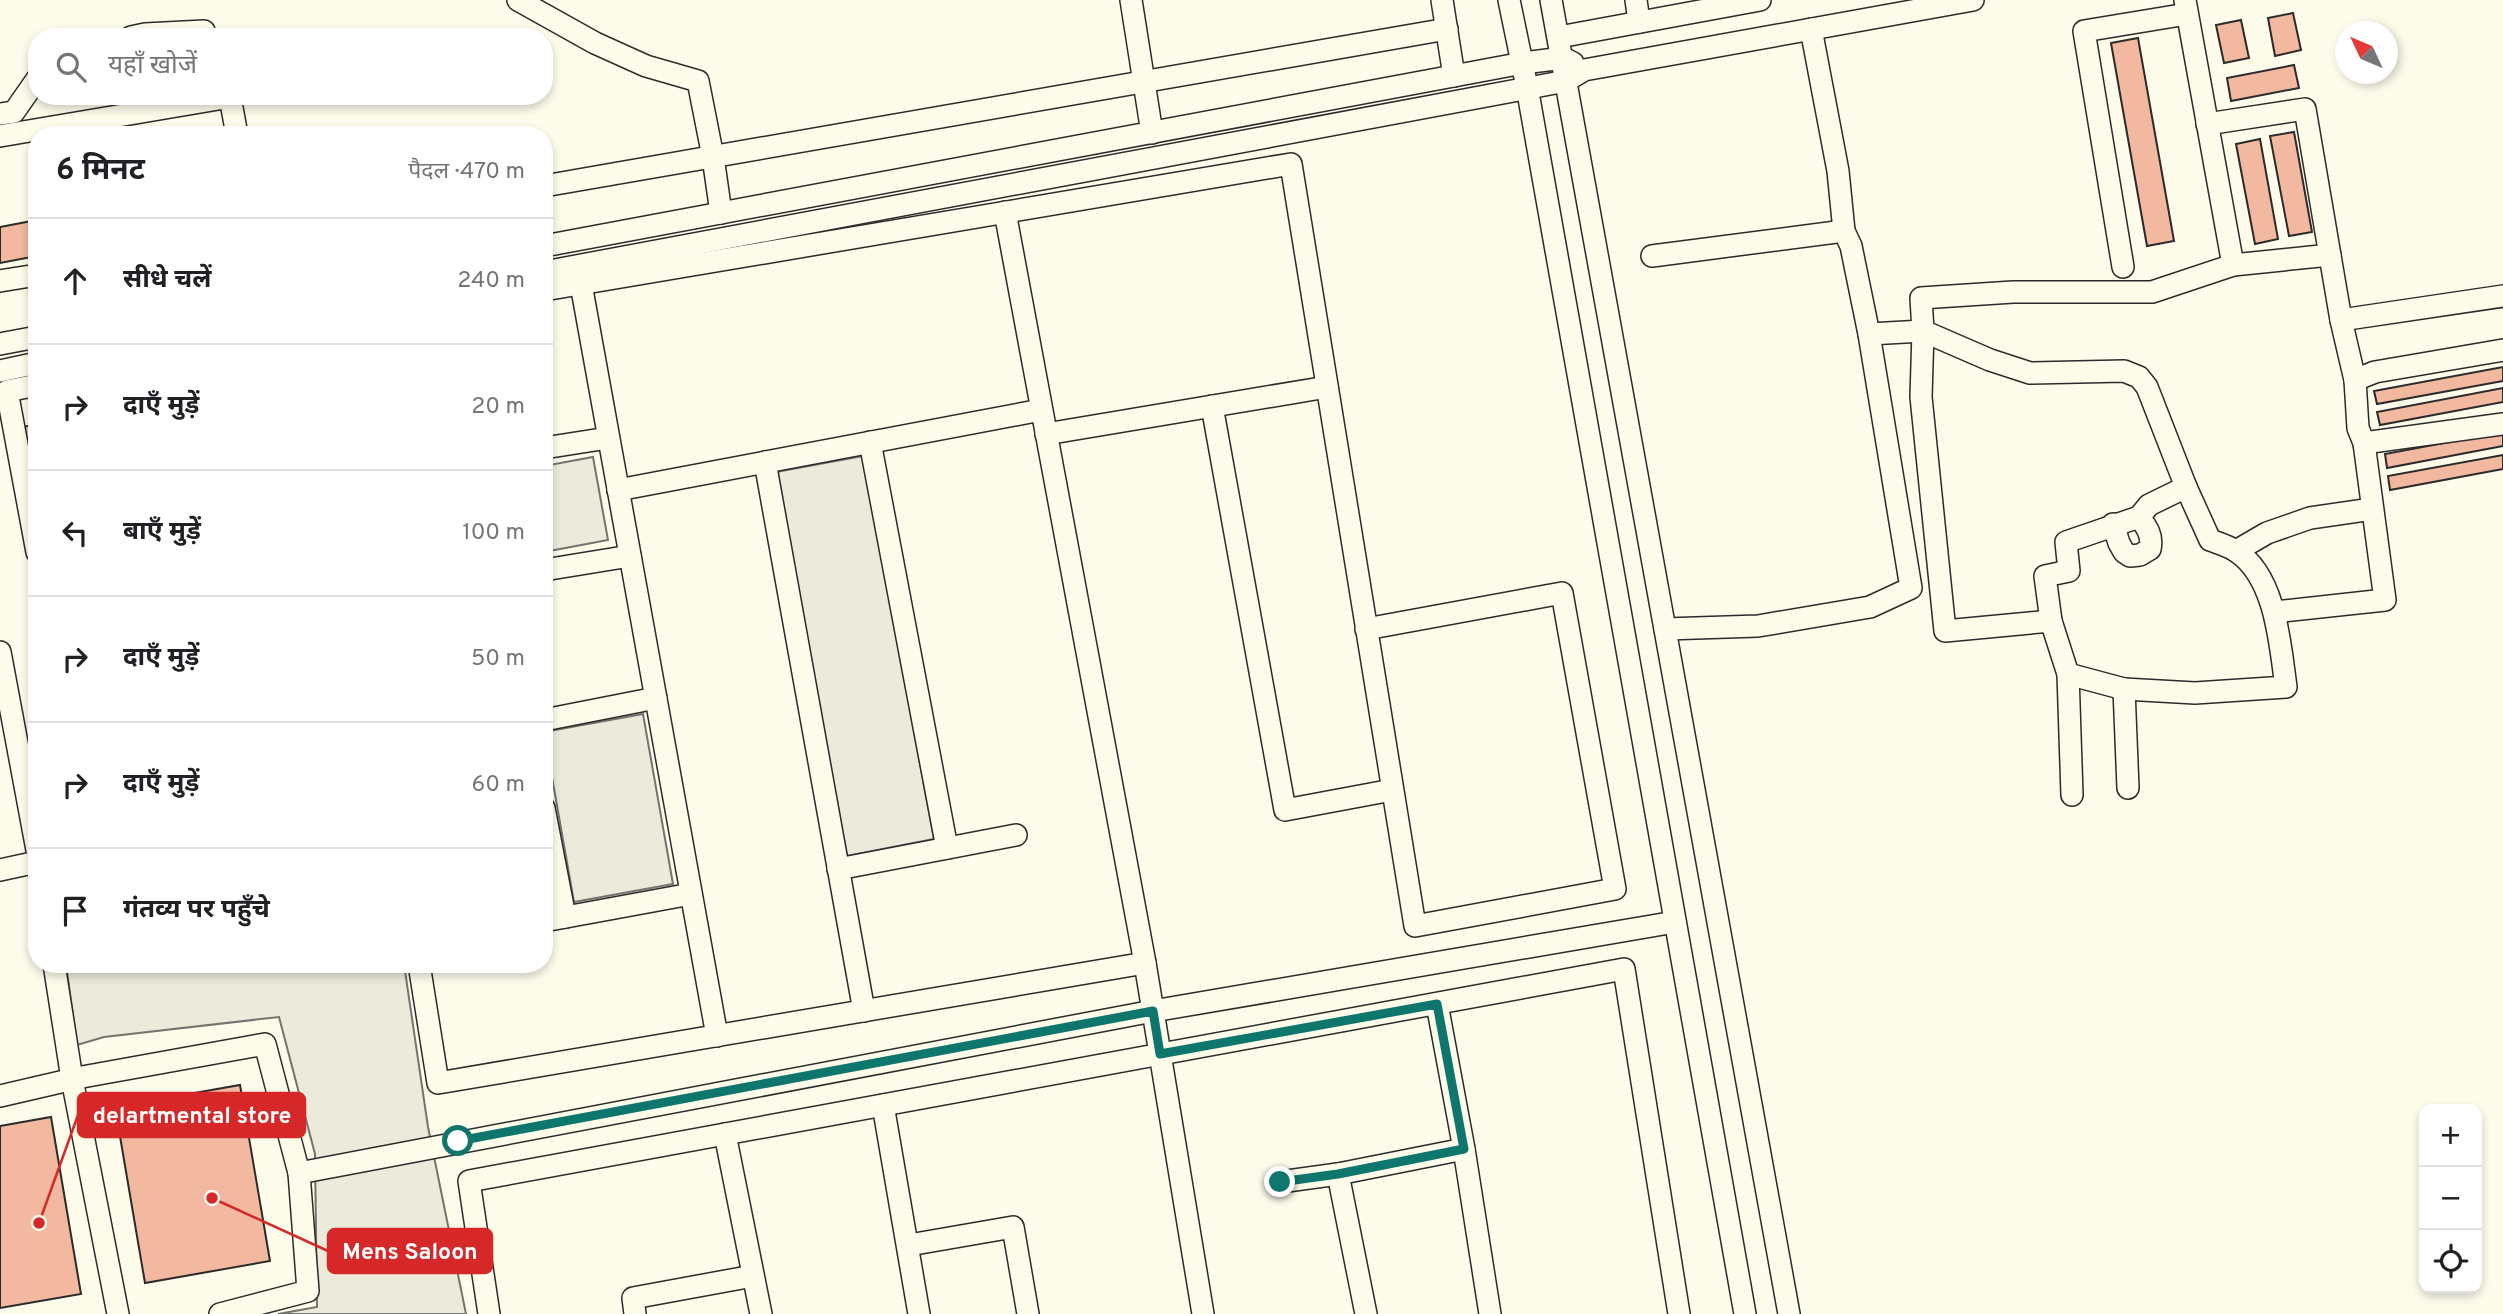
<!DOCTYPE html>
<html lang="hi">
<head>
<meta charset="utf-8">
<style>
  :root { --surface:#fff; --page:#f2f2f2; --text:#202124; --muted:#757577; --line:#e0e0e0 }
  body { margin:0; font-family:Overpass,"Noto Sans Devanagari",sans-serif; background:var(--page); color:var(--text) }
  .controls { position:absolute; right:21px; bottom:21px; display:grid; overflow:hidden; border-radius:14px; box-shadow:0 4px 10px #0003 }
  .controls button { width:63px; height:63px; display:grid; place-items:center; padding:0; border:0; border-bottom:2px solid var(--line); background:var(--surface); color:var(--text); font:35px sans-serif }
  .compass { position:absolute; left:2335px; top:21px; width:63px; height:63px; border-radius:50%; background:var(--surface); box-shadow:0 4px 10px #0003; rotate:314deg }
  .stop { position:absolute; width:21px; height:21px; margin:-16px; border:5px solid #0f766e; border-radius:50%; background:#fff }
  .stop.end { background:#0f766e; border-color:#fff; box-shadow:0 2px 7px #0008 }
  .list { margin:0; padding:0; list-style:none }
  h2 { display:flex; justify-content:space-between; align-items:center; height:91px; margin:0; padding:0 28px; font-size:30px }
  h2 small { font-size:23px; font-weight:400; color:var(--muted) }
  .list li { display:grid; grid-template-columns:46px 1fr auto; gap:21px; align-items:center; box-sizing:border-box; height:126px; padding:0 28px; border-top:2px solid var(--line) }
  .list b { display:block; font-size:26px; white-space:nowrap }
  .list em { font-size:23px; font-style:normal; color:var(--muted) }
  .icon { flex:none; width:38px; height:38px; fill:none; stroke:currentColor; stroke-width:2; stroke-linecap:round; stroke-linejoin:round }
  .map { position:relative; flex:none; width:2503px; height:1314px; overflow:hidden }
  .search { position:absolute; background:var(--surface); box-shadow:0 4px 10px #0003; left:28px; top:28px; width:525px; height:77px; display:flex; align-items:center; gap:18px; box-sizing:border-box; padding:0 24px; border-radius:28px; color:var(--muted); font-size:26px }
  .panel { position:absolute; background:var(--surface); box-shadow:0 4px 10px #0003; left:28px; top:126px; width:525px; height:847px; border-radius:28px }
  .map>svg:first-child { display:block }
</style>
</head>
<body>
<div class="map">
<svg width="2503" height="1314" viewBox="0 0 2503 1314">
  <rect width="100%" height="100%" fill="#fdfbea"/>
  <g fill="#ecebdb" stroke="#74746e" stroke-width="2">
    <polygon points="863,456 934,839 847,856 776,472"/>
    <polygon points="593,457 608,540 544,552 544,466"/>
    <polygon points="643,714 673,884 574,902 544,732"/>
    <polygon points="66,964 404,964 428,1127 466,1314 278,1314 317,1307 315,1154 279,1017 104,1037 77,1045"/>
  </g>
  <g fill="#f2b8a0" stroke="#2b2b2b" stroke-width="2">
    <polygon points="2293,13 2301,50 2275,56 2268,18"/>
    <polygon points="2241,20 2249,58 2224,63 2216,25"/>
    <polygon points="2138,38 2174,241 2147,246 2111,43"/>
    <polygon points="2294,65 2299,88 2231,101 2227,78"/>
    <polygon points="2294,132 2312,232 2289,236 2270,136"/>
    <polygon points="2260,139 2278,239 2255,244 2236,144"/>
    <polygon points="37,220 37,256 0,263 0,227"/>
    <polygon points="2503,367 2503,381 2377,404 2374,391"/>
    <polygon points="2503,388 2503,402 2380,425 2377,412"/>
    <polygon points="37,424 37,461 30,462 23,427"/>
    <polygon points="2503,432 2503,446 2387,468 2385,454"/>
    <polygon points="2503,455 2503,469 2390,490 2388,476"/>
    <polygon points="240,1085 270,1261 145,1283 115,1107"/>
    <polygon points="51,1117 81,1294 0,1308 0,1126"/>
  </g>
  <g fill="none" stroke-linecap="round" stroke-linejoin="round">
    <defs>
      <g id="minor">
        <polyline points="518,0 595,43 646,66 698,81 713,157 721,213"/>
        <polyline points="1131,0 1152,133"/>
        <polyline points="1442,0 1454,76"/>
        <polyline points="1509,0 1527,87 1745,1314"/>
        <polyline points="1551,0 1789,1314"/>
        <polyline points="1636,0 1639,22"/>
        <polyline points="2185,0 2233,265 2330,255"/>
        <polyline points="131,37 145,34 204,31"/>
        <polyline points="1559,37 1760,0"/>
        <polyline points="0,114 14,112 37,79"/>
        <polyline points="2207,124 2305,109 2341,320 2355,380 2358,428 2364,443 2385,600 2275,612"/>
        <polyline points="0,136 230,97 237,135"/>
        <polyline points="544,186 1447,29"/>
        <polyline points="1005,212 1145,963 1203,1314"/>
        <polyline points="544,246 1523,63 1563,58 1573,63"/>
        <polyline points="1652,256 1844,231"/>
        <polyline points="2123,267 2084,31 2187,14"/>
        <polyline points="544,272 1566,81 1584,70 1973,0"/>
        <polyline points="0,281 37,275"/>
        <polyline points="581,284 717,1036"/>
        <polyline points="544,290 1291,164 1415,926 1615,889 1562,593 1366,629"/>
        <polyline points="2341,320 2503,296"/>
        <path d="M1869,334L1923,331L1990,360L2030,373L2124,371L2139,377L2147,387L2186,487L2210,540C2218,543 2228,546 2236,551C2276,577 2280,644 2286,687L2195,693L2124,689L2128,788"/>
        <polyline points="0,344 37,337"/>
        <polyline points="0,371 37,363"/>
        <polyline points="2355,380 2375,372 2503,350"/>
        <polyline points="37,385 7,391 37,552"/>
        <polyline points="1212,406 1285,810 1392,790"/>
        <polyline points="1046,434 1327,387"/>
        <polyline points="870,442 947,848"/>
        <polyline points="2364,443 2503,424"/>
        <polyline points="544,448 608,438"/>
        <polyline points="765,462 864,1011"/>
        <polyline points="618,490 1041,410"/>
        <path d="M2113,524L2119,543L2124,552L2130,556L2140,555L2150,549C2153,536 2147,527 2139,517"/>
        <polyline points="2236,551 2267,533 2310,518 2372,509"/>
        <polyline points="544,570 630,556"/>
        <polyline points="2051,621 2045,576 2069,571 2066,542 2139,517 2149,505 2186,487"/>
        <polyline points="1665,629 1758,626 1870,607 1911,588 1869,334 1851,246 1844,231 1838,171 1811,29"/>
        <polyline points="0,652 37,850"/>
        <polyline points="2068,674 2072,795"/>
        <polyline points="2124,689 2068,674 2051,621 1945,631 1921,397 1923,331 1921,298 2013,292 2152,292 2233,265"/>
        <polyline points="544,720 656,698"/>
        <polyline points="544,808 565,917"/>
        <polyline points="838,869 1016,835"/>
        <polyline points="0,870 37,862"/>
        <polyline points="544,921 691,894"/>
        <polyline points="54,964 72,1079 118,1314"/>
        <polyline points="419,964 438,1083 1145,963"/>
        <polyline points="1437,1004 1464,1149 1490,1314"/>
        <polyline points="0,1096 82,1077 265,1044 299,1173 308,1291 220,1314"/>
        <polyline points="883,1105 919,1314"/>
        <polyline points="725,1134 761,1314"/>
        <polyline points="299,1173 1153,1011 1675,922"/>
        <polyline points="1338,1174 1366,1314"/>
        <polyline points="1280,1182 1338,1174 1464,1149"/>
        <polyline points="909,1245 1013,1227 1028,1314"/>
        <polyline points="489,1314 469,1181 1624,969 1679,1314"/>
        <polyline points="635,1314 633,1298 753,1276"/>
      </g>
    </defs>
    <use href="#minor" stroke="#2b2b2b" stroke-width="24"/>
    <use href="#minor" stroke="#fdfbea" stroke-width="21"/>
  </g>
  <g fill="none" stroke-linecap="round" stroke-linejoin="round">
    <polyline stroke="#0f766e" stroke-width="9" points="458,1141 1153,1011 1160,1054 1437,1004 1464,1149 1338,1174 1280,1182"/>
  </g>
  <path fill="none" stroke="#d62828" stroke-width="2.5" d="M39 1223L78 1115M212 1198L328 1251"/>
  <g fill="#d62828" stroke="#fdfbea" stroke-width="2.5">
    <circle cx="39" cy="1223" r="7"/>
    <circle cx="212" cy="1198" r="7"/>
  </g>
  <g fill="#d62828" stroke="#d62828" stroke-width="2.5">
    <rect x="78" y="1093" width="227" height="44" rx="7"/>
    <rect x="328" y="1229" width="164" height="44" rx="7"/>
  </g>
  <g font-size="23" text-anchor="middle" font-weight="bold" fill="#fff">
    <text x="192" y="1123">delartmental store</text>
    <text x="410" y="1259">Mens Saloon</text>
  </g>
</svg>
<div class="controls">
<button>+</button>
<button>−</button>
<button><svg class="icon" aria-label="locate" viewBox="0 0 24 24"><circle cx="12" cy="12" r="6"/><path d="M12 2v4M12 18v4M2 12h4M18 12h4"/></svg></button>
</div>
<svg class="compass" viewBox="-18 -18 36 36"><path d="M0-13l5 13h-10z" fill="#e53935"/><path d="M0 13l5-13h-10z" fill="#757577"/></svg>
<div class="stop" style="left:458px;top:1141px"></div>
<div class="stop end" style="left:1280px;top:1182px"></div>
<div class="search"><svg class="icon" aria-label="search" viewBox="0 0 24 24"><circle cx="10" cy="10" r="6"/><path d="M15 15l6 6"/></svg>यहाँ खोजें</div>
<section class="panel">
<h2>6 मिनट<small>पैदल · 470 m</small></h2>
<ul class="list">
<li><svg class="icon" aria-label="ahead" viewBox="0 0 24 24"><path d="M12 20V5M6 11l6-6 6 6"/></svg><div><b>सीधे चलें</b></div><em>240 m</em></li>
<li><svg class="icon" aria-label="right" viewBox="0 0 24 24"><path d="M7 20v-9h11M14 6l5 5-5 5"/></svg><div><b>दाएँ मुड़ें</b></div><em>20 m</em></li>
<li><svg class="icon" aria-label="left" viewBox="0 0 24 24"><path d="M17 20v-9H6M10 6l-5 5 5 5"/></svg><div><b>बाएँ मुड़ें</b></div><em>100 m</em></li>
<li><svg class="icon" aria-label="right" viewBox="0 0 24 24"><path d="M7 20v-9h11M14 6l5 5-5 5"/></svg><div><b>दाएँ मुड़ें</b></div><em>50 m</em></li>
<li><svg class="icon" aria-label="right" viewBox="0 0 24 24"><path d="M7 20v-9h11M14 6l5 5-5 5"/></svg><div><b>दाएँ मुड़ें</b></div><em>60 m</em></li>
<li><svg class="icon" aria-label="arrive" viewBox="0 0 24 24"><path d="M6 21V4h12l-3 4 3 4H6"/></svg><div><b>गंतव्य पर पहुँचे</b></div></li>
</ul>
</section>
</div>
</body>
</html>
